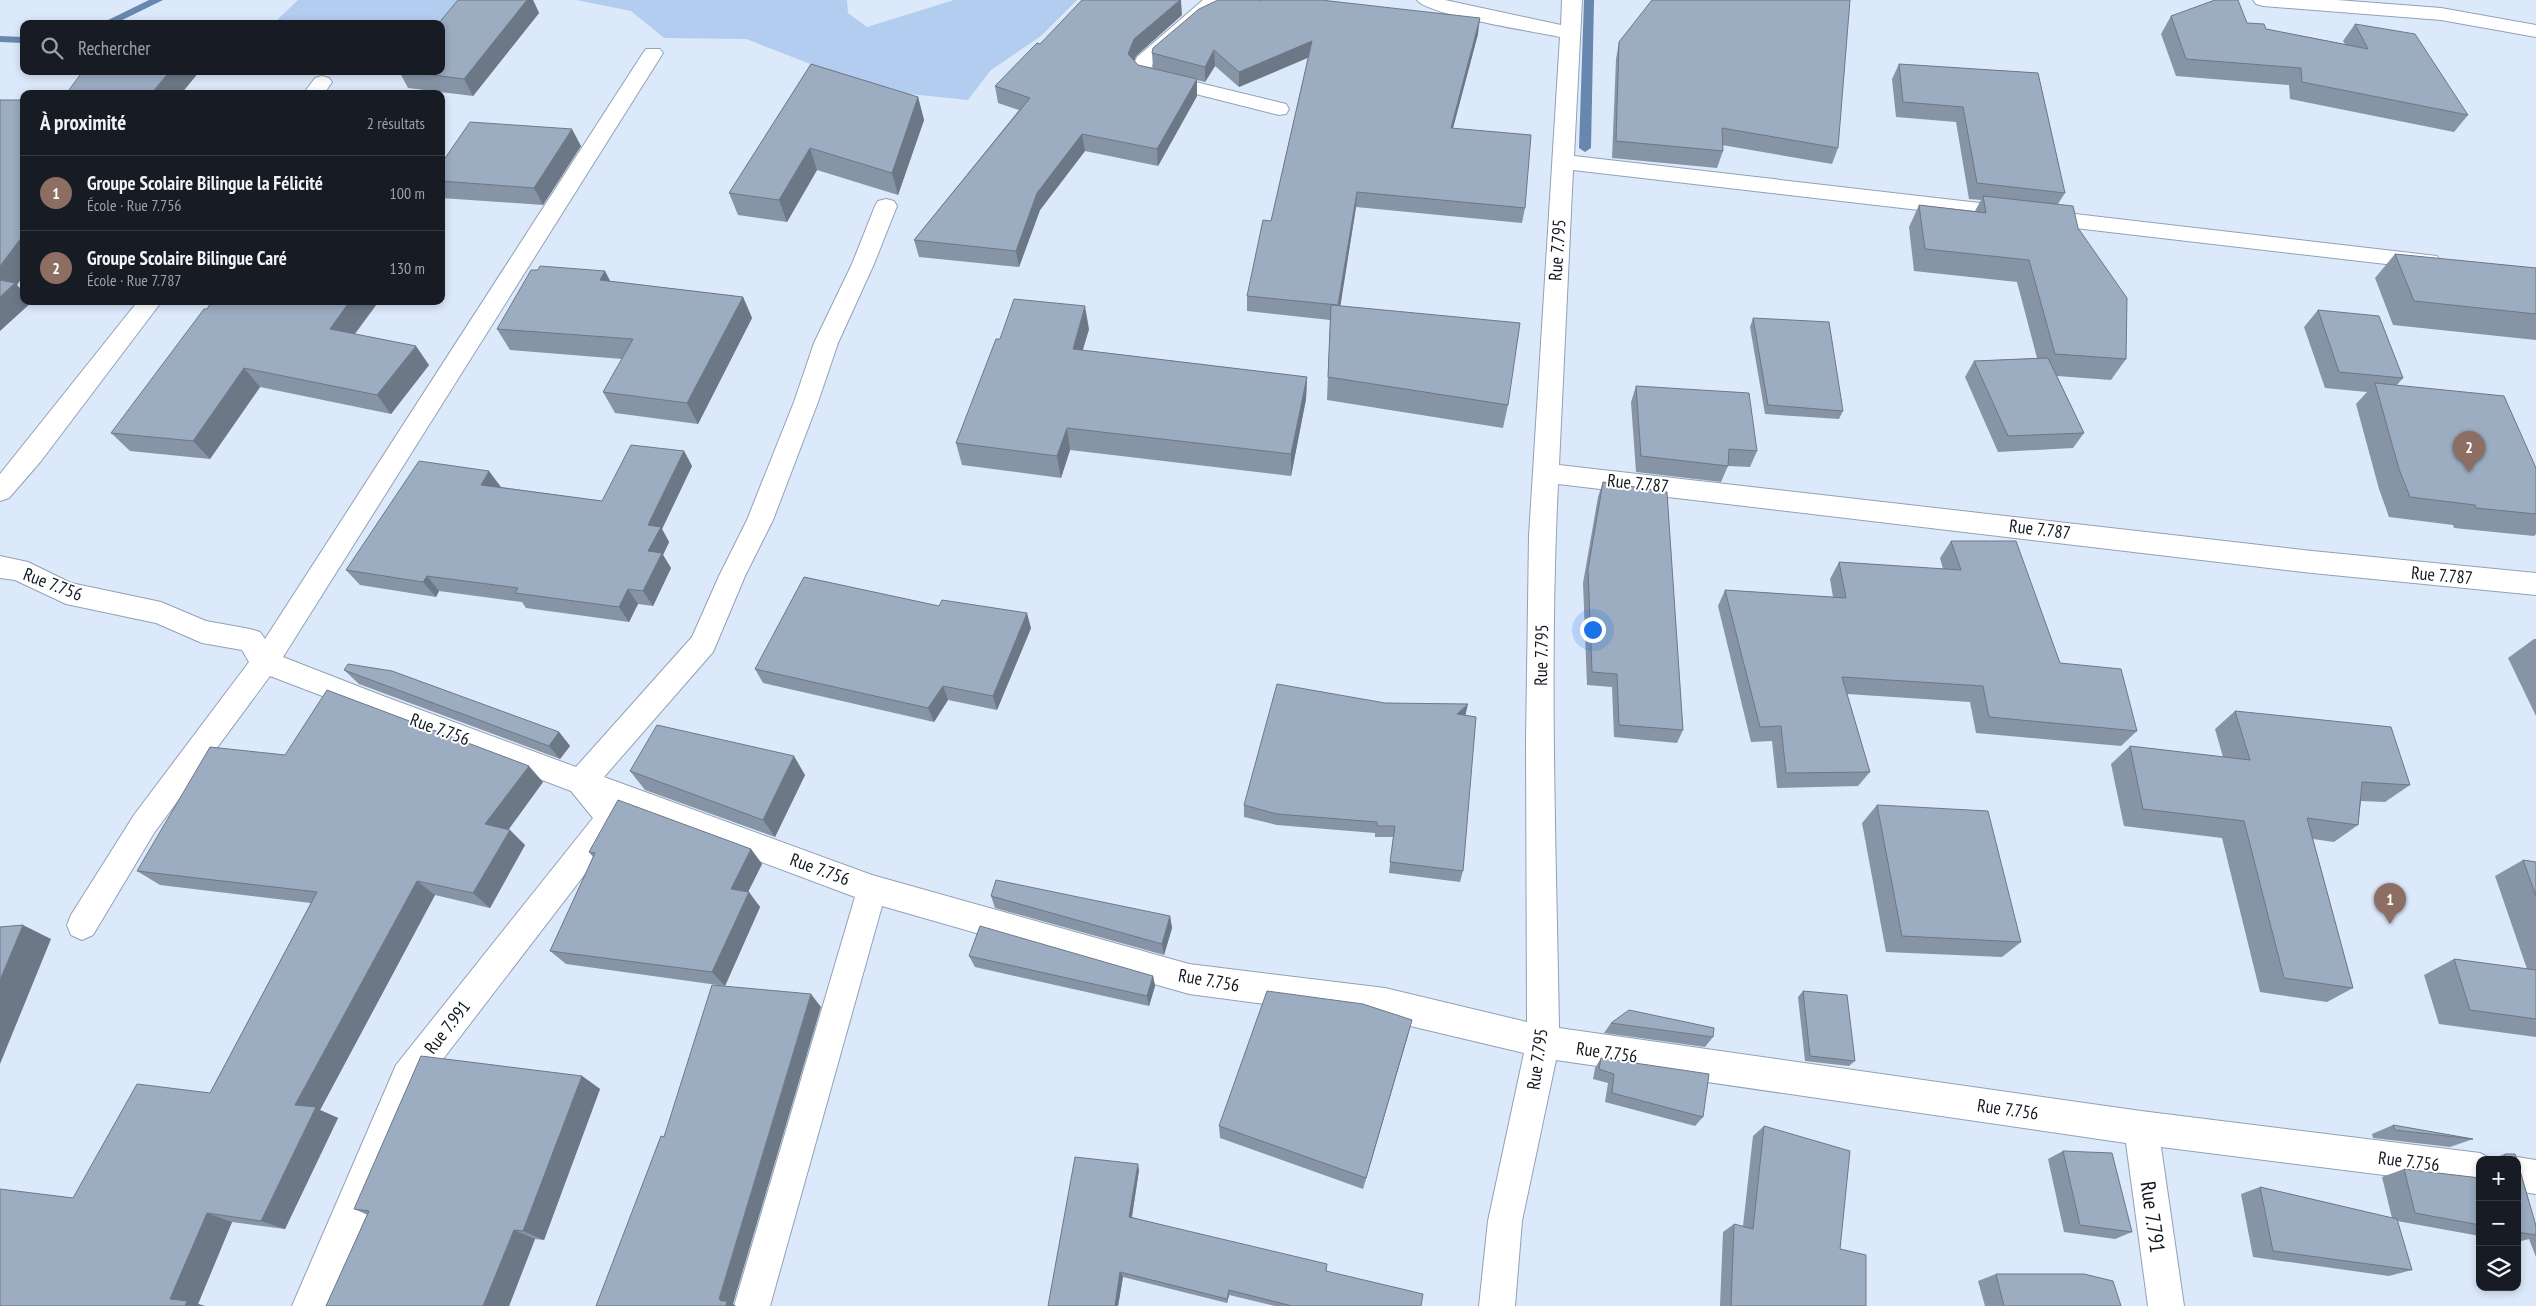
<!DOCTYPE html>
<html lang="fr">
<head>
<meta charset="utf-8">
<style>
  :root { --surface:#171b24; --page:#242831; --text:#f1f3f6; --muted:#9ea1a6; --line:#363941; --accent:#1a73e8 }
  body { margin:0; font-family:"PT Sans Narrow",sans-serif; background:var(--page); color:var(--text) }
  .controls { position:absolute; right:15px; bottom:15px; display:grid; overflow:hidden; border-radius:10px; box-shadow:0 2px 8px #0003 }
  .controls button { width:45px; height:45px; display:grid; place-items:center; padding:0; border:0; border-bottom:1px solid var(--line); background:var(--surface); color:var(--text); font:25px sans-serif }
  .you { position:absolute; left:1592px; top:629px; width:18px; height:18px; margin:-12px; border:4px solid #fff; border-radius:50%; background:#1a73e8; box-shadow:0 0 0 8px #1a73e833 }
  .badge { display:grid; place-items:center; width:32px; height:32px; border-radius:50%; background:var(--accent); color:#fff; font-size:16px; font-weight:700 }
  .pin { position:absolute; translate:-50% -41px; filter:drop-shadow(0 1px 2px #0008) }
  .pin::after { content:''; position:absolute; top:26px; width:18px; height:15px; background:inherit; clip-path:polygon(0 0,100% 0,50% 100%) }
  .list { margin:0; padding:0; list-style:none }
  h2 { display:flex; justify-content:space-between; align-items:center; height:65px; margin:0; padding:0 20px; font-size:21px }
  h2 small { font-size:16px; font-weight:400; color:var(--muted) }
  .list li { display:grid; grid-template-columns:32px 1fr auto; gap:15px; align-items:center; box-sizing:border-box; height:75px; padding:0 20px; border-top:1px solid var(--line) }
  .list b { display:block; font-size:19px; white-space:nowrap }
  .list p { margin:0; font-size:16px; white-space:nowrap; color:var(--muted) }
  .list em { font-size:16px; font-style:normal; color:var(--muted) }
  .icon { flex:none; width:28px; height:28px; fill:none; stroke:currentColor; stroke-width:2; stroke-linecap:round; stroke-linejoin:round }
  .map { position:relative; flex:none; width:2536px; height:1306px; overflow:hidden }
  .search { position:absolute; background:var(--surface); box-shadow:0 2px 8px #0003; left:20px; top:20px; width:425px; height:55px; display:flex; align-items:center; gap:12px; box-sizing:border-box; padding:0 18px; border-radius:10px; color:var(--muted); font-size:19px }
  .panel { position:absolute; background:var(--surface); box-shadow:0 2px 8px #0003; left:20px; top:90px; width:425px; height:215px; border-radius:10px }
  .map>svg:first-child { display:block }
</style>
</head>
<body>
<div class="map">
<svg width="2536" height="1306" viewBox="0 0 2536 1306">
  <rect width="100%" height="100%" fill="#dce9fb"/>
  <g fill="#b3cdf0">
    <polygon points="298,0 484,0 433,24 273,24"/>
    <polygon points="576,0 847,0 848,13 867,27 954,0 1077,0 1041,36 991,70 968,100 880,91 746,39 664,38 631,11"/>
  </g>
  <g fill="none" stroke-linecap="round" stroke-linejoin="round">
    <g fill="#6887af" fill-rule="evenodd">
      <polygon points="149,0 163,0 114,24 100,24"/>
      <polygon points="1584,0 1594,0 1591,148 1585,152 1579,148"/>
      <polygon points="0,36 24,37 24,43 0,42"/>
    </g>
    <defs>
      <g id="minor">
        <polygon points="1203,0 1225,0 1153,63 1151,69 1154,72 1286,104 1289,109 1286,114 1279,115 1140,80 1131,70 1137,57"/>
        <path d="M1417,0H1445L1561,25L1562,0H1582L1574,156L2437,256L2440,261L2437,266L2429,269L1573,170L1559,465L2312,551L2536,573V595L2312,573L1558,484C1549,665 1556,847 1559,1028L2141,1111L2480,1153L2493,1160H2480V1187L2161,1147L2184,1306H2148L2126,1143L1556,1060L1522,1221L1515,1306H1479L1488,1221L1524,1053L1385,1020L1189,994L882,906L770,1306H734L855,897L622,810L626,818L621,827L420,1089L328,1306H292L396,1065L593,818L571,791L270,676L154,833L93,935L82,940L71,935L67,925L71,915L134,815L249,662L242,650L202,643L156,623L66,604L15,580L0,578V556L28,562L71,583L161,602L206,621L250,629L260,632L265,639L643,53L646,49H660L663,53L283,657L383,696L576,767L692,637L719,576L747,520L794,402L814,343L852,264L875,206L878,201L886,199L894,201L897,206L874,264L838,343L818,402L773,520L745,576L713,652L604,777L872,875L1189,964L1385,988L1527,1022L1526,740L1529,536L1560,37C1537,32 1427,15 1417,0Z"/>
        <polygon points="2253,0 2337,0 2441,8 2536,25 2536,37 2441,20 2263,6 2256,4"/>
        <polygon points="322,76 329,78 332,82 324,94 303,94 315,78"/>
        <polygon points="138,301 162,301 41,461 9,498 0,501 0,474"/>
        <polygon points="2517,1157 2536,1160 2536,1194 2517,1191 2517,1160 2510,1160"/>
      </g>
    </defs>
    <use href="#minor" stroke="#92a1b6" stroke-width="2"/>
    <use href="#minor" fill="#fff" fill-rule="evenodd"/>
  </g>
  <g fill="#8694a6">
    <polygon points="458,0 533,0 539,13 473,96 408,88 399,71 441,71"/>
    <polygon points="1259,1 1478,34 1453,128 1525,208 1522,223 1356,207 1340,305 1508,405 1503,428 1327,400 1330,320 1247,311 1247,296 1271,221 1308,58 1239,87 1215,66 1205,82 1197,80 1197,96 1158,166 1085,151 1040,210 1019,267 919,257 914,240 1019,110 998,103 995,86 1040,44 1182,15 1136,56 1134,60 1138,65 1153,68 1152,53"/>
    <polygon points="2171,16 2247,23 2266,29 2345,44 2343,41 2355,24 2468,115 2454,132 2290,99 2289,85 2176,76 2161,34"/>
    <polygon points="1619,42 1838,148 1832,164 1722,145 1723,151 1717,168 1612,158 1616,59"/>
    <polygon points="811,64 918,97 924,120 898,195 817,170 787,222 738,215 729,193"/>
    <polygon points="1899,64 2038,73 2065,193 2058,204 2078,228 2126,359 2111,380 2057,376 2084,433 2073,448 1998,452 1965,377 1974,361 2037,358 2017,282 1914,271 1909,227 1919,205 1975,211 1981,200 1969,199 1956,122 1896,117 1892,79"/>
    <polygon points="581,146 543,205 441,198 441,164"/>
    <polygon points="2395,254 2536,268 2536,340 2393,325 2375,278"/>
    <polygon points="538,270 605,271 610,281 743,297 752,318 698,424 615,413 603,392 622,359 510,350 497,329"/>
    <polygon points="212,301 379,301 355,334 429,365 391,414 260,387 210,459 130,451 111,433 207,309"/>
    <polygon points="2318,310 2403,378 2397,385 2536,468 2536,534 2534,536 2454,528 2453,525 2389,517 2379,489 2356,404 2367,392 2325,388 2304,327"/>
    <polygon points="1753,318 1843,411 1839,419 1765,414 1750,327"/>
    <polygon points="1089,329 1083,350 1307,377 1306,399 1291,476 1070,450 1061,478 962,465 956,443 1000,339"/>
    <polygon points="1636,386 1757,451 1750,467 1728,466 1721,482 1636,472 1631,402"/>
    <polygon points="684,451 692,466 662,529 669,542 663,555 671,568 653,606 638,604 629,622 526,608 522,602 439,591 436,597 360,585 346,570 501,487 602,501"/>
    <polygon points="1603,482 1683,730 1677,743 1614,737 1612,687 1587,685 1583,583 1598,497"/>
    <polygon points="1951,541 2060,663 2137,731 2121,746 1976,733 1970,702 1847,694 1870,772 1858,786 1777,788 1772,741 1751,742 1718,606 1725,590 1833,597 1830,579 1839,562 1943,569 1940,558"/>
    <polygon points="1031,628 997,710 948,700 934,722 763,683 755,669"/>
    <polygon points="2534,639 2536,639 2536,716 2508,658"/>
    <polygon points="344,670 559,732 570,746 560,759 359,684"/>
    <polygon points="1385,703 1466,715 1463,871 1460,882 1389,873 1393,837 1375,837 1375,833 1277,825 1244,817 1244,805"/>
    <polygon points="2235,711 2410,785 2385,802 2361,801 2358,825 2334,842 2313,839 2353,988 2327,1002 2260,992 2222,838 2124,826 2111,764 2130,746 2223,757 2215,729"/>
    <polygon points="630,771 805,775 775,837 645,790"/>
    <polygon points="543,782 508,830 525,845 490,908 435,895 320,1110 338,1118 285,1229 232,1222 198,1304 205,1306 0,1306 73,1198 210,1093 311,903 160,885 137,871"/>
    <polygon points="1877,805 2021,942 2002,957 1886,952 1862,823"/>
    <polygon points="751,849 762,864 748,892 760,907 725,986 566,964 550,951 593,857 589,852"/>
    <polygon points="2523,860 2536,862 2536,1037 2439,1024 2424,975 2454,959 2527,969 2495,876"/>
    <polygon points="991,896 1170,916 1172,928 1164,955 995,908"/>
    <polygon points="969,956 1153,976 1155,986 1149,1006 975,967"/>
    <polygon points="1803,991 1855,1061 1849,1066 1805,1061 1798,997"/>
    <polygon points="1611,1023 1713,1037 1705,1047 1604,1033"/>
    <polygon points="1408,1035 1363,1189 1220,1138 1219,1126"/>
    <polygon points="1601,1058 1703,1117 1695,1126 1605,1102 1608,1083 1593,1079 1595,1068"/>
    <polygon points="582,1076 600,1089 544,1240 535,1239 509,1306 326,1306 368,1215 354,1209"/>
    <polygon points="2393,1125 2473,1139 2450,1147 2373,1138 2372,1134"/>
    <polygon points="1764,1126 1840,1249 1866,1306 1720,1306 1723,1232 1734,1224 1743,1226 1753,1136"/>
    <polygon points="2063,1151 2132,1232 2115,1239 2064,1232 2048,1159"/>
    <polygon points="2505,1154 2517,1160 2488,1160"/>
    <polygon points="2517,1160 2535,1223 2536,1223 2536,1257 2529,1239 2517,1242"/>
    <polygon points="2404,1169 2480,1178 2480,1236 2397,1221 2412,1270 2389,1276 2253,1257 2241,1194 2260,1187 2392,1218 2382,1177"/>
    <polygon points="1139,1170 1132,1217 1326,1271 1421,1306 1275,1306 1229,1295 1227,1303 1123,1277 1118,1306 1048,1306"/>
    <polygon points="1996,1274 2121,1306 1985,1306 1978,1281"/>
  </g>
  <g fill="#6d7887">
    <polygon points="527,0 533,0 539,13 473,96 464,79"/>
    <polygon points="1180,0 1181,0 1182,15 1136,56 1130,71 1128,54 1134,39"/>
    <polygon points="1480,18 1478,34 1449,143 1451,128"/>
    <polygon points="1312,41 1311,56 1239,87 1239,72"/>
    <polygon points="1214,50 1215,66 1205,82 1205,67"/>
    <polygon points="170,71 200,71 181,94 151,94"/>
    <polygon points="1197,79 1197,96 1158,166 1157,149"/>
    <polygon points="918,97 924,120 898,195 892,173"/>
    <polygon points="572,129 581,146 543,205 534,188"/>
    <polygon points="1082,134 1085,151 1040,210 1019,267 1016,251 1037,193"/>
    <polygon points="810,148 817,170 787,222 779,200"/>
    <polygon points="1357,192 1356,207 1338,321 1338,306"/>
    <polygon points="24,234 24,275 17,285 24,292 24,301 33,301 0,331 0,266"/>
    <polygon points="605,271 616,293 600,280"/>
    <polygon points="743,297 752,318 698,424 687,403"/>
    <polygon points="350,301 379,301 344,348 330,329"/>
    <polygon points="1085,306 1089,329 1076,371 1073,349"/>
    <polygon points="416,346 429,365 391,414 377,395"/>
    <polygon points="244,368 260,387 210,459 193,441"/>
    <polygon points="1307,377 1306,399 1291,476 1291,454"/>
    <polygon points="1067,428 1070,450 1061,478 1057,456"/>
    <polygon points="684,451 692,466 662,529 669,542 663,555 671,568 653,606 643,591 648,551 648,525"/>
    <polygon points="489,471 501,487 493,500 481,485"/>
    <polygon points="427,576 439,591 436,597 423,582"/>
    <polygon points="628,589 638,604 629,622 619,607"/>
    <polygon points="1027,613 1031,628 997,710 993,696"/>
    <polygon points="943,686 948,700 934,722 928,708"/>
    <polygon points="1468,704 1465,717 1457,714"/>
    <polygon points="559,732 570,746 560,759 549,746"/>
    <polygon points="794,756 805,775 775,837 763,820"/>
    <polygon points="529,766 543,782 501,840 485,824"/>
    <polygon points="510,830 525,845 490,908 473,893"/>
    <polygon points="751,849 762,864 742,904 731,889"/>
    <polygon points="417,881 435,895 320,1110 338,1118 285,1229 261,1221 295,1105"/>
    <polygon points="749,892 760,907 725,986 712,972"/>
    <polygon points="1170,916 1172,928 1164,955 1162,944"/>
    <polygon points="23,925 51,939 0,1064 0,980"/>
    <polygon points="1153,976 1155,986 1149,1006 1147,996"/>
    <polygon points="811,994 821,1007 733,1304 736,1306 726,1306 719,1299"/>
    <polygon points="1412,1020 1408,1035 1363,1189 1366,1178"/>
    <polygon points="582,1076 600,1089 544,1240 523,1231"/>
    <polygon points="1138,1164 1139,1170 1131,1222 1129,1217"/>
    <polygon points="207,1213 232,1222 198,1304 205,1306 185,1306 170,1299"/>
    <polygon points="514,1230 535,1239 509,1306 483,1306"/>
    <polygon points="1120,1272 1123,1277 1118,1306 1115,1306"/>
    <polygon points="1229,1290 1229,1295 1227,1303 1227,1299"/>
  </g>
  <g fill="#9cacc1" stroke="#6d7887">
    <polygon points="458,0 527,0 464,79 403,71 441,71 441,24 438,24"/>
    <polygon points="1082,0 1180,0 1134,39 1128,54 1138,65 1197,79 1157,149 1082,134 1037,193 1016,251 914,240 1030,98 995,86 1037,43 1040,44"/>
    <polygon points="1218,0 1258,0 1259,1 1261,0 1321,0 1480,18 1451,128 1531,135 1525,208 1357,192 1338,305 1247,296 1263,220 1271,221 1312,41 1239,72 1214,50 1205,67 1152,53 1153,48 1199,9"/>
    <polygon points="1652,0 1850,0 1838,148 1722,128 1723,151 1616,141 1619,42"/>
    <polygon points="2215,0 2238,0 2247,23 2264,24 2266,29 2368,49 2355,24 2415,34 2468,115 2302,82 2301,68 2186,59 2171,16"/>
    <polygon points="811,64 918,97 892,173 810,148 779,200 729,193"/>
    <polygon points="1899,64 2038,73 2065,193 1977,183 1963,107 1903,102"/>
    <polygon points="83,71 170,71 151,94 66,94"/>
    <polygon points="0,100 24,100 24,234 0,266"/>
    <polygon points="470,122 572,129 534,188 441,181 441,164"/>
    <polygon points="1983,196 2073,206 2078,228 2127,298 2126,359 2055,354 2029,260 1925,249 1919,205 1986,213"/>
    <polygon points="2395,254 2536,268 2536,314 2414,301"/>
    <polygon points="540,266 605,271 600,280 743,297 687,403 603,392 633,339 497,329 531,270 538,270"/>
    <polygon points="0,280 15,283 0,297"/>
    <polygon points="1014,299 1085,306 1073,349 1307,377 1291,454 1067,428 1057,456 956,443 996,339 1000,339"/>
    <polygon points="212,301 350,301 330,329 416,346 377,395 244,368 193,441 111,433 204,309 207,309"/>
    <polygon points="1331,305 1520,323 1508,405 1328,377"/>
    <polygon points="2318,310 2379,316 2403,378 2339,372"/>
    <polygon points="1753,318 1829,322 1843,411 1768,405"/>
    <polygon points="2048,358 2084,433 2008,436 1974,361"/>
    <polygon points="2375,383 2504,396 2536,468 2536,514 2476,508 2475,505 2410,497 2399,469"/>
    <polygon points="1636,386 1749,393 1757,451 1729,449 1728,466 1641,456"/>
    <polygon points="631,445 684,451 648,525 661,527 648,551 662,553 643,591 628,589 619,607 515,593 518,588 427,576 423,582 346,570 419,461 489,471 481,485 602,501"/>
    <polygon points="1603,482 1667,492 1683,730 1619,725 1617,674 1592,672 1588,569"/>
    <polygon points="1951,541 2016,541 2060,663 2121,669 2137,731 1989,717 1983,686 1842,677 1870,772 1786,773 1781,726 1760,727 1725,590 1846,598 1839,562 1961,570"/>
    <polygon points="804,577 939,606 942,600 1027,613 993,696 943,686 928,708 755,669"/>
    <polygon points="348,664 392,671 559,732 549,746 344,670"/>
    <polygon points="1277,684 1385,703 1468,704 1457,714 1476,717 1463,871 1390,862 1395,826 1377,826 1377,822 1277,814 1244,805"/>
    <polygon points="327,690 529,766 485,824 510,830 473,893 417,881 295,1105 316,1107 261,1221 207,1213 170,1299 187,1301 185,1306 0,1306 0,1189 73,1198 137,1084 210,1093 317,892 137,871 210,747 285,755"/>
    <polygon points="2235,711 2391,727 2410,785 2362,782 2358,825 2307,818 2353,988 2284,978 2244,821 2143,809 2130,746 2250,760"/>
    <polygon points="657,725 794,756 763,820 630,771"/>
    <polygon points="618,800 751,849 731,889 749,892 712,972 550,951 595,853 589,852"/>
    <polygon points="1877,805 1988,811 2021,942 1902,936"/>
    <polygon points="2523,860 2536,862 2536,896"/>
    <polygon points="996,880 1170,916 1162,944 991,896"/>
    <polygon points="23,925 0,980 0,927"/>
    <polygon points="980,926 1153,976 1147,996 969,956"/>
    <polygon points="2454,959 2536,970 2536,1019 2470,1010"/>
    <polygon points="712,985 811,994 719,1299 721,1301 727,1301 726,1306 596,1306 661,1136 664,1137"/>
    <polygon points="1267,991 1363,1004 1412,1020 1366,1178 1219,1126"/>
    <polygon points="1803,991 1847,995 1855,1061 1810,1056"/>
    <polygon points="1629,1010 1714,1028 1713,1037 1611,1023"/>
    <polygon points="421,1056 582,1076 523,1231 514,1230 483,1306 326,1306 369,1211 354,1209"/>
    <polygon points="1601,1058 1709,1074 1703,1117 1612,1093 1614,1074 1599,1069"/>
    <polygon points="2393,1125 2473,1139 2395,1130"/>
    <polygon points="1764,1126 1850,1151 1840,1249 1866,1255 1866,1306 1731,1306 1734,1224 1753,1229"/>
    <polygon points="2063,1151 2112,1153 2132,1232 2080,1225"/>
    <polygon points="2505,1154 2515,1154 2517,1160 2505,1160"/>
    <polygon points="1075,1157 1138,1164 1129,1217 1327,1264 1326,1271 1423,1294 1421,1306 1292,1306 1229,1290 1227,1299 1120,1272 1115,1306 1048,1306"/>
    <polygon points="2517,1160 2536,1226 2536,1235 2517,1232"/>
    <polygon points="2404,1169 2480,1178 2480,1225 2415,1213"/>
    <polygon points="2260,1187 2397,1219 2412,1270 2273,1251"/>
    <polygon points="1996,1274 2084,1274 2113,1281 2121,1306 2004,1306"/>
  </g>
  <g text-anchor="middle" dominant-baseline="central" stroke-width="4" stroke-linejoin="round" paint-order="stroke">
    <g font-size="18" fill="#12181f" stroke="#fff">
      <text transform="translate(1557 250) rotate(-86)">Rue 7.795</text>
      <text transform="translate(1638 483) rotate(6)">Rue 7.787</text>
      <text transform="translate(2040 529) rotate(7)">Rue 7.787</text>
      <text transform="translate(2442 575) rotate(5)">Rue 7.787</text>
      <text transform="translate(53 584) rotate(21)">Rue 7.756</text>
      <text transform="translate(1541 655) rotate(-89)">Rue 7.795</text>
      <text transform="translate(440 729) rotate(20)">Rue 7.756</text>
      <text transform="translate(820 869) rotate(20)">Rue 7.756</text>
      <text transform="translate(1209 980) rotate(10)">Rue 7.756</text>
      <text transform="translate(447 1027) rotate(-52)">Rue 7.991</text>
      <text transform="translate(1607 1052) rotate(8)">Rue 7.756</text>
      <text transform="translate(1537 1059) rotate(-82)">Rue 7.795</text>
      <text transform="translate(2008 1109) rotate(8)">Rue 7.756</text>
      <text transform="translate(2409 1161) rotate(7)">Rue 7.756</text>
    </g>
    <g font-size="21" fill="#12181f" stroke="#fff">
      <text transform="translate(2153 1217) rotate(82)">Rue 7.791</text>
    </g>
  </g>
</svg>
<div class="controls">
<button>+</button>
<button>−</button>
<button><svg class="icon" aria-label="layers" viewBox="0 0 24 24"><path d="M12 4l9 5-9 5-9-5zM3 14l9 5 9-5"/></svg></button>
</div>
<div class="you"></div>
<div class="pin badge" style="left:2390px;top:924px;background:#8d6e63">1</div>
<div class="pin badge" style="left:2469px;top:472px;background:#8d6e63">2</div>
<div class="search"><svg class="icon" aria-label="search" viewBox="0 0 24 24"><circle cx="10" cy="10" r="6"/><path d="M15 15l6 6"/></svg>Rechercher</div>
<section class="panel">
<h2>À proximité<small>2 résultats</small></h2>
<ul class="list">
<li><span class="badge" style="background:#8d6e63">1</span><div><b>Groupe Scolaire Bilingue la Félicité</b><p>École · Rue 7.756</p></div><em>100 m</em></li>
<li><span class="badge" style="background:#8d6e63">2</span><div><b>Groupe Scolaire Bilingue Caré</b><p>École · Rue 7.787</p></div><em>130 m</em></li>
</ul>
</section>
</div>
</body>
</html>
